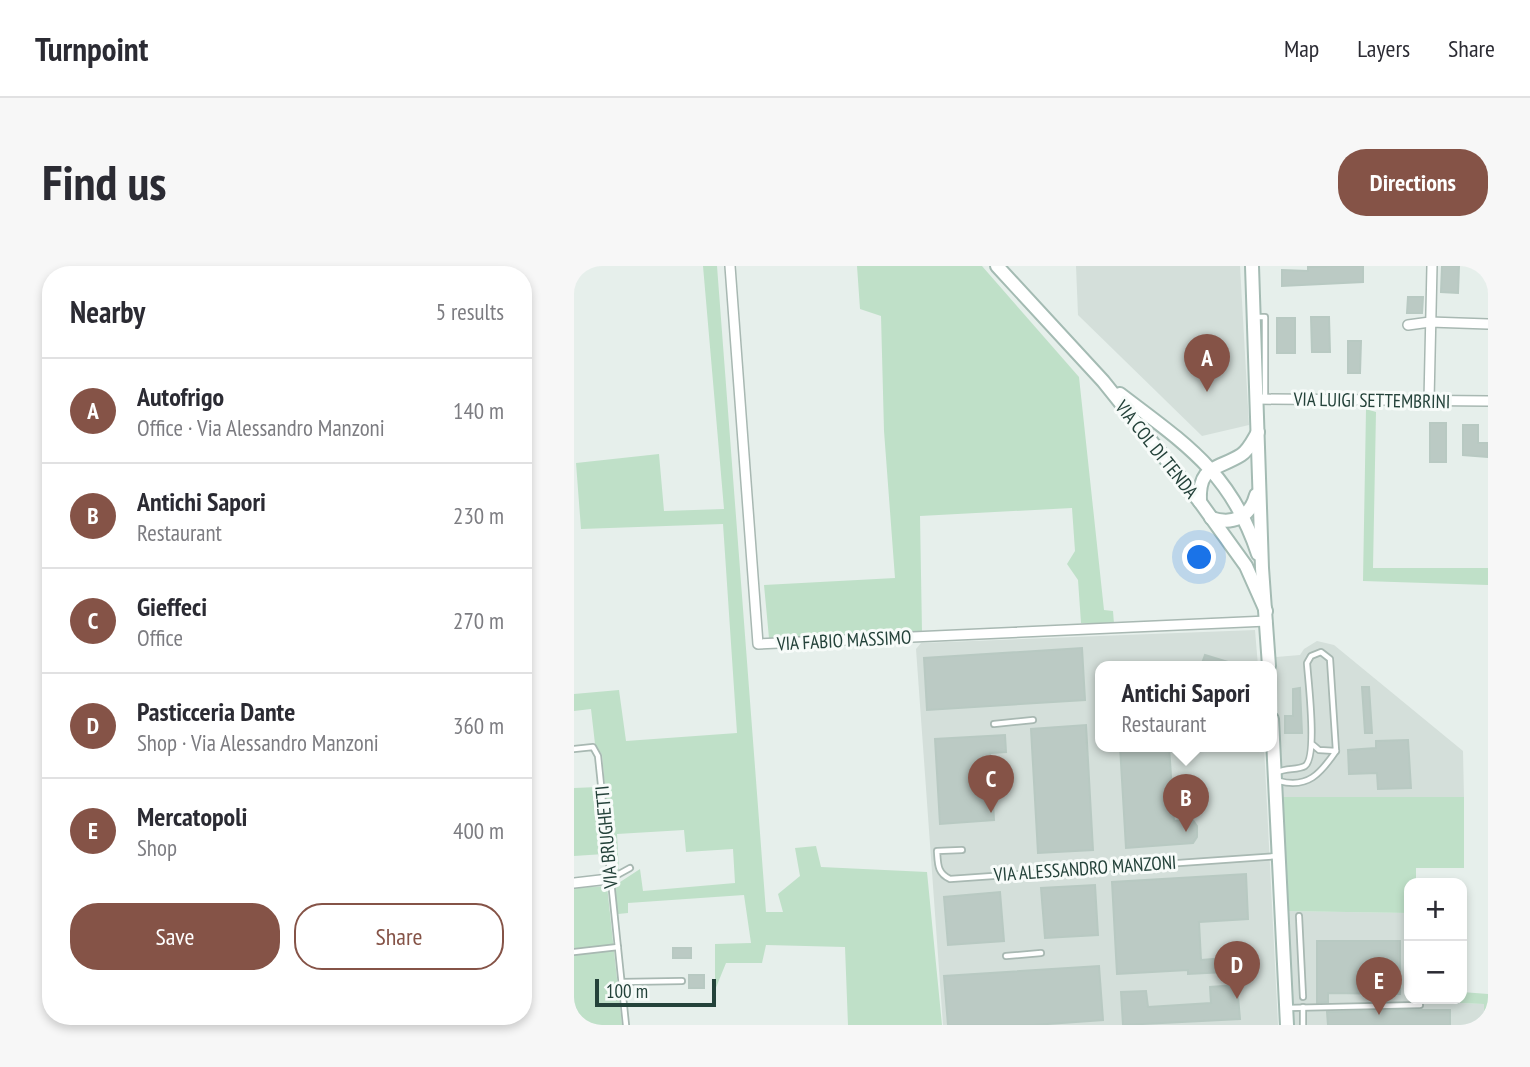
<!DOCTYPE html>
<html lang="en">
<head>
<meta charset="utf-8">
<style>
  :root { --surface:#fff; --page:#f7f7f7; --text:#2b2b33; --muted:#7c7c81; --line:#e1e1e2; --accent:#855347 }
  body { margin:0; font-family:"PT Sans Narrow",sans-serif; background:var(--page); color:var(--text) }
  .controls { position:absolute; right:21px; bottom:21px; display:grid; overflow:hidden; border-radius:14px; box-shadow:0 4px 10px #0003 }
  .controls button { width:63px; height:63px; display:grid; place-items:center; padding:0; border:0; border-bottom:2px solid var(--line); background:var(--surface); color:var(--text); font:35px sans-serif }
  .scale { position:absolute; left:21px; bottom:18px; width:121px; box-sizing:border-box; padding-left:7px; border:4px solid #24423a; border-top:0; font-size:19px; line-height:24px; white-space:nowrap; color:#24423a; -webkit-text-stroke:5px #f7fbf9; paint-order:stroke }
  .you { position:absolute; left:626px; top:292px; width:24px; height:24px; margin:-18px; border:5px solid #fff; border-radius:50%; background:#1a73e8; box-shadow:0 0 0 10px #1a73e833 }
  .badge { display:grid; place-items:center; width:46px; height:46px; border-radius:50%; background:var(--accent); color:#fff; font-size:23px; font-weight:700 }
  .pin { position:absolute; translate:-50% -58px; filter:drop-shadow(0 2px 4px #0008) }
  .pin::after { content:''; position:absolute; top:37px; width:24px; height:21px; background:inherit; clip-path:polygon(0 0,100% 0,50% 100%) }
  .popup { position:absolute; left:521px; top:395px; width:182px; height:91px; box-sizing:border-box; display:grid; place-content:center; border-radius:14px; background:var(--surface); filter:drop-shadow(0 2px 5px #0005); font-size:23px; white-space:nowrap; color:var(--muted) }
  .popup b { font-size:26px; color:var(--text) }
  .popup::after { content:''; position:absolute; left:50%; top:100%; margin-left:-14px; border:14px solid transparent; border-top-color:var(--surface) }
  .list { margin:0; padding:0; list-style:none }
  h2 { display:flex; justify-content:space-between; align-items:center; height:91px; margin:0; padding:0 28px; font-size:30px }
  h2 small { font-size:23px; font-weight:400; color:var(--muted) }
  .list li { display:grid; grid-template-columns:46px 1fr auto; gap:21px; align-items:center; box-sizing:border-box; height:105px; padding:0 28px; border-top:2px solid var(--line) }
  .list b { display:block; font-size:26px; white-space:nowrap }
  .list p { margin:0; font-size:23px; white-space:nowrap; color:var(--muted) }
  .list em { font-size:23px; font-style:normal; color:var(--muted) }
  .actions { display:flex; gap:14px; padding:21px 28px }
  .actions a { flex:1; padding:16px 0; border:2px solid var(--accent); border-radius:28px; text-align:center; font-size:24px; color:var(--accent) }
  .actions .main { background:var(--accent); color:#fff }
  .map { position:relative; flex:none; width:914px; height:759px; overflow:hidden; border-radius:28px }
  header { display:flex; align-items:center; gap:42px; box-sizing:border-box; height:98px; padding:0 35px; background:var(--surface); border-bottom:2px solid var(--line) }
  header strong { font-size:33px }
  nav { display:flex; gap:38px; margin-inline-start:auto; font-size:24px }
  .intro { display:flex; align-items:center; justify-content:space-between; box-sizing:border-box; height:168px; padding:0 42px }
  h1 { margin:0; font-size:49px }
  .button { padding:18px 32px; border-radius:28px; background:var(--accent); color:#fff; font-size:24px; font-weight:700 }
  main { display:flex; gap:42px; padding:0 42px }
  aside { flex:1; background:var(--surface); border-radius:28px; box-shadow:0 4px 10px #0003 }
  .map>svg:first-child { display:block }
</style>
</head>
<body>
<header>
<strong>Turnpoint</strong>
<nav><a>Map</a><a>Layers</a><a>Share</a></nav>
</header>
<div class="intro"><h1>Find us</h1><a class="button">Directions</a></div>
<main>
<aside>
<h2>Nearby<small>5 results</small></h2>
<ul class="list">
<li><span class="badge">A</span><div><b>Autofrigo</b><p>Office · Via Alessandro Manzoni</p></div><em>140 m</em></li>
<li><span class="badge">B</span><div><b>Antichi Sapori</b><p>Restaurant</p></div><em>230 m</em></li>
<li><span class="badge">C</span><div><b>Gieffeci</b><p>Office</p></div><em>270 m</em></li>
<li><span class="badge">D</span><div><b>Pasticceria Dante</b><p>Shop · Via Alessandro Manzoni</p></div><em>360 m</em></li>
<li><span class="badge">E</span><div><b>Mercatopoli</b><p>Shop</p></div><em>400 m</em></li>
</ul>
<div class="actions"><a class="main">Save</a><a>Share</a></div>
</aside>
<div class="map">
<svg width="914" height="759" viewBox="0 0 914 759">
  <rect width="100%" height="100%" fill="#e6efeb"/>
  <g fill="#d4dfda">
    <polygon points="502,0 666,0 675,159 628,170 504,49"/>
    <polygon points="681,364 684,400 526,400 526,480 690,480 704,759 369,759 342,383 347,377"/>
    <polygon points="743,375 760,379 889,485 890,531 707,531 702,391 726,389 730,383"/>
    <polygon points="711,645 835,647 835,733 886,733 886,737 910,738 910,759 716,759"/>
  </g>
  <g fill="#bfe0c8">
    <polygon points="129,0 143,0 192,646 209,646 204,628 226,610 221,582 242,580 247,601 353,606 368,759 274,759 271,681 192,679 188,697 152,697 141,724 141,678 177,677 170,629 54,637 54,647 44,648 40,620 66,603 69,625 161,617 159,583 112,586 110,564 43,568 45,605 39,609 28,489 21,478 17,443 0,445 0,428 45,424 52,475 163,467 149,258 7,263 2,197 85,188 90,245 150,243"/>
    <polygon points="283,0 408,0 505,111 530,344 539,345 540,358 507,357 504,314 493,298 501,285 498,242 346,250 348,366 195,372 190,319 321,312 310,165 307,50 286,43"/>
    <polygon points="792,143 802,146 799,302 914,302 914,319 789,315"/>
    <polygon points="24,521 30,588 0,590 0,522"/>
    <polygon points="707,531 890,531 890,602 842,602 842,617 835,617 835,647 711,645"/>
    <polygon points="33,620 48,759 0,759 0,622"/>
    <polygon points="888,726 914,728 914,749 910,749 910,738 886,737"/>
  </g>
  <g fill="#bbcac4" stroke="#b8c9c2" stroke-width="2">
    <polygon points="760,0 789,0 789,16 708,20 708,4 734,5 734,1"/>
    <polygon points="868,0 885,0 884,27 867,26"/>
    <polygon points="834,31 849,31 848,47 833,47"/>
    <polygon points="737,51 755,51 756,86 738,86"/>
    <rect x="703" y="52" width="18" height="35"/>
    <polygon points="774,75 787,75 786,107 774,107"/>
    <rect x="856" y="157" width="16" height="39"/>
    <polygon points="889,159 904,159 904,177 914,177 914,191 889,189"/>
    <polygon points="508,382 511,434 353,444 350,392"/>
    <polygon points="631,389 661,398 660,400 627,400"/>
    <polygon points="788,421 795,421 798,467 791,467"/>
    <polygon points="726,422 728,467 711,467 711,450 719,450 719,423"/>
    <polygon points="512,459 519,584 464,587 457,463"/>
    <polygon points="431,469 432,486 416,487 420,554 366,558 361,473"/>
    <polygon points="834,474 837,522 804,523 803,507 775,508 774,484 802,482 802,475"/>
    <polygon points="546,480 595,480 600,555 618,553 623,560 623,571 619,577 552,582"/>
    <polygon points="672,608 674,653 625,656 627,694 650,692 651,706 614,708 614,704 543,708 538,616"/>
    <polygon points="521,619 524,669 471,672 467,622"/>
    <polygon points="426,626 430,675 374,679 370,631"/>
    <polygon points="743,675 826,675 826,728 754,727 754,736 743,737"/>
    <rect x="99" y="682" width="18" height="10"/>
    <polygon points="525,700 529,754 460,759 374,759 370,710"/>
    <rect x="115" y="709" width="15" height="13"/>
    <polygon points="663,719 666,753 549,759 547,726 572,725 574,741 637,737 636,721"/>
    <polygon points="824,744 876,744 876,759 754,759 753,746"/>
  </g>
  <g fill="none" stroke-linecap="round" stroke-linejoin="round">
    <defs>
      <g id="lane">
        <polyline points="680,51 691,51 691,132"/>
        <polyline points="420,458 459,454"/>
        <polyline points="0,483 19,481 24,490 52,759"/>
        <path d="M704,506C712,502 724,504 731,500C744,491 734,414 733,397L737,390L747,386L756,393L762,485L745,484L738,478"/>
        <path d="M705,515C734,523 747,507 762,485"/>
        <path d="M388,584L363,585C364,598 363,607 376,613L704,590"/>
        <polyline points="36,613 56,602"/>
        <polyline points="725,650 729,731"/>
        <polyline points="0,686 44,681"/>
        <polyline points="432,690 467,687"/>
        <polyline points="48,716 108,715"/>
        <polyline points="729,741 729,759"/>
        <polyline points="713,742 846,739"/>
      </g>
      <g id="street">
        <polyline points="156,0 184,378 693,355"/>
        <polyline points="834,59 856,56 914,58"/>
        <polyline points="683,133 914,135"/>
        <polyline points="855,134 858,0"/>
        <polyline points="0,617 35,613"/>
      </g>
      <g id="secondary">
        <polyline points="423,0 529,115 626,236 672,300 692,345"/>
        <polyline points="678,0 688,302 695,400"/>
        <path d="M546,128C610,177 657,206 684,288"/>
        <path d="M626,236C624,199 643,204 667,189C675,184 679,174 684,166"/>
        <path d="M637,252C658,259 676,252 682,229"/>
        <polyline points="698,453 713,759"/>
      </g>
    </defs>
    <use href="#lane" stroke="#a8b8b2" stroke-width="8"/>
    <use href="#street" stroke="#a8b8b2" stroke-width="12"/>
    <use href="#secondary" stroke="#a4bbb3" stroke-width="16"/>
    <use href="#lane" stroke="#fff" stroke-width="4.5"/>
    <use href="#street" stroke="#fff" stroke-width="9"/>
    <use href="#secondary" stroke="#fff" stroke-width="12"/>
  </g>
  <g text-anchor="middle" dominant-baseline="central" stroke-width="6" stroke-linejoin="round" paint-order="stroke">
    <g font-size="19" fill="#24423a" stroke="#f7fbf9">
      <text transform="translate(798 134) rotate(1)">VIA LUIGI SETTEMBRINI</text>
      <text transform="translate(583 183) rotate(51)">VIA COL DI TENDA</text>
      <text transform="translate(270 374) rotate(-3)">VIA FABIO MASSIMO</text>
      <text transform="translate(32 571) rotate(-95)">VIA BRUGHETTI</text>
      <text transform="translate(511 602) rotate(-4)">VIA ALESSANDRO MANZONI</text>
    </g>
  </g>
</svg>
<div class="controls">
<button>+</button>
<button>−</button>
</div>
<div class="scale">100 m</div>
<div class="you"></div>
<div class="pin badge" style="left:633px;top:126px">A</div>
<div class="pin badge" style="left:612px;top:566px">B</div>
<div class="popup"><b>Antichi Sapori</b>Restaurant</div>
<div class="pin badge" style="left:417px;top:547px">C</div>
<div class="pin badge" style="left:663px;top:733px">D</div>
<div class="pin badge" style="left:805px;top:749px">E</div>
</div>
</main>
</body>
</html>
